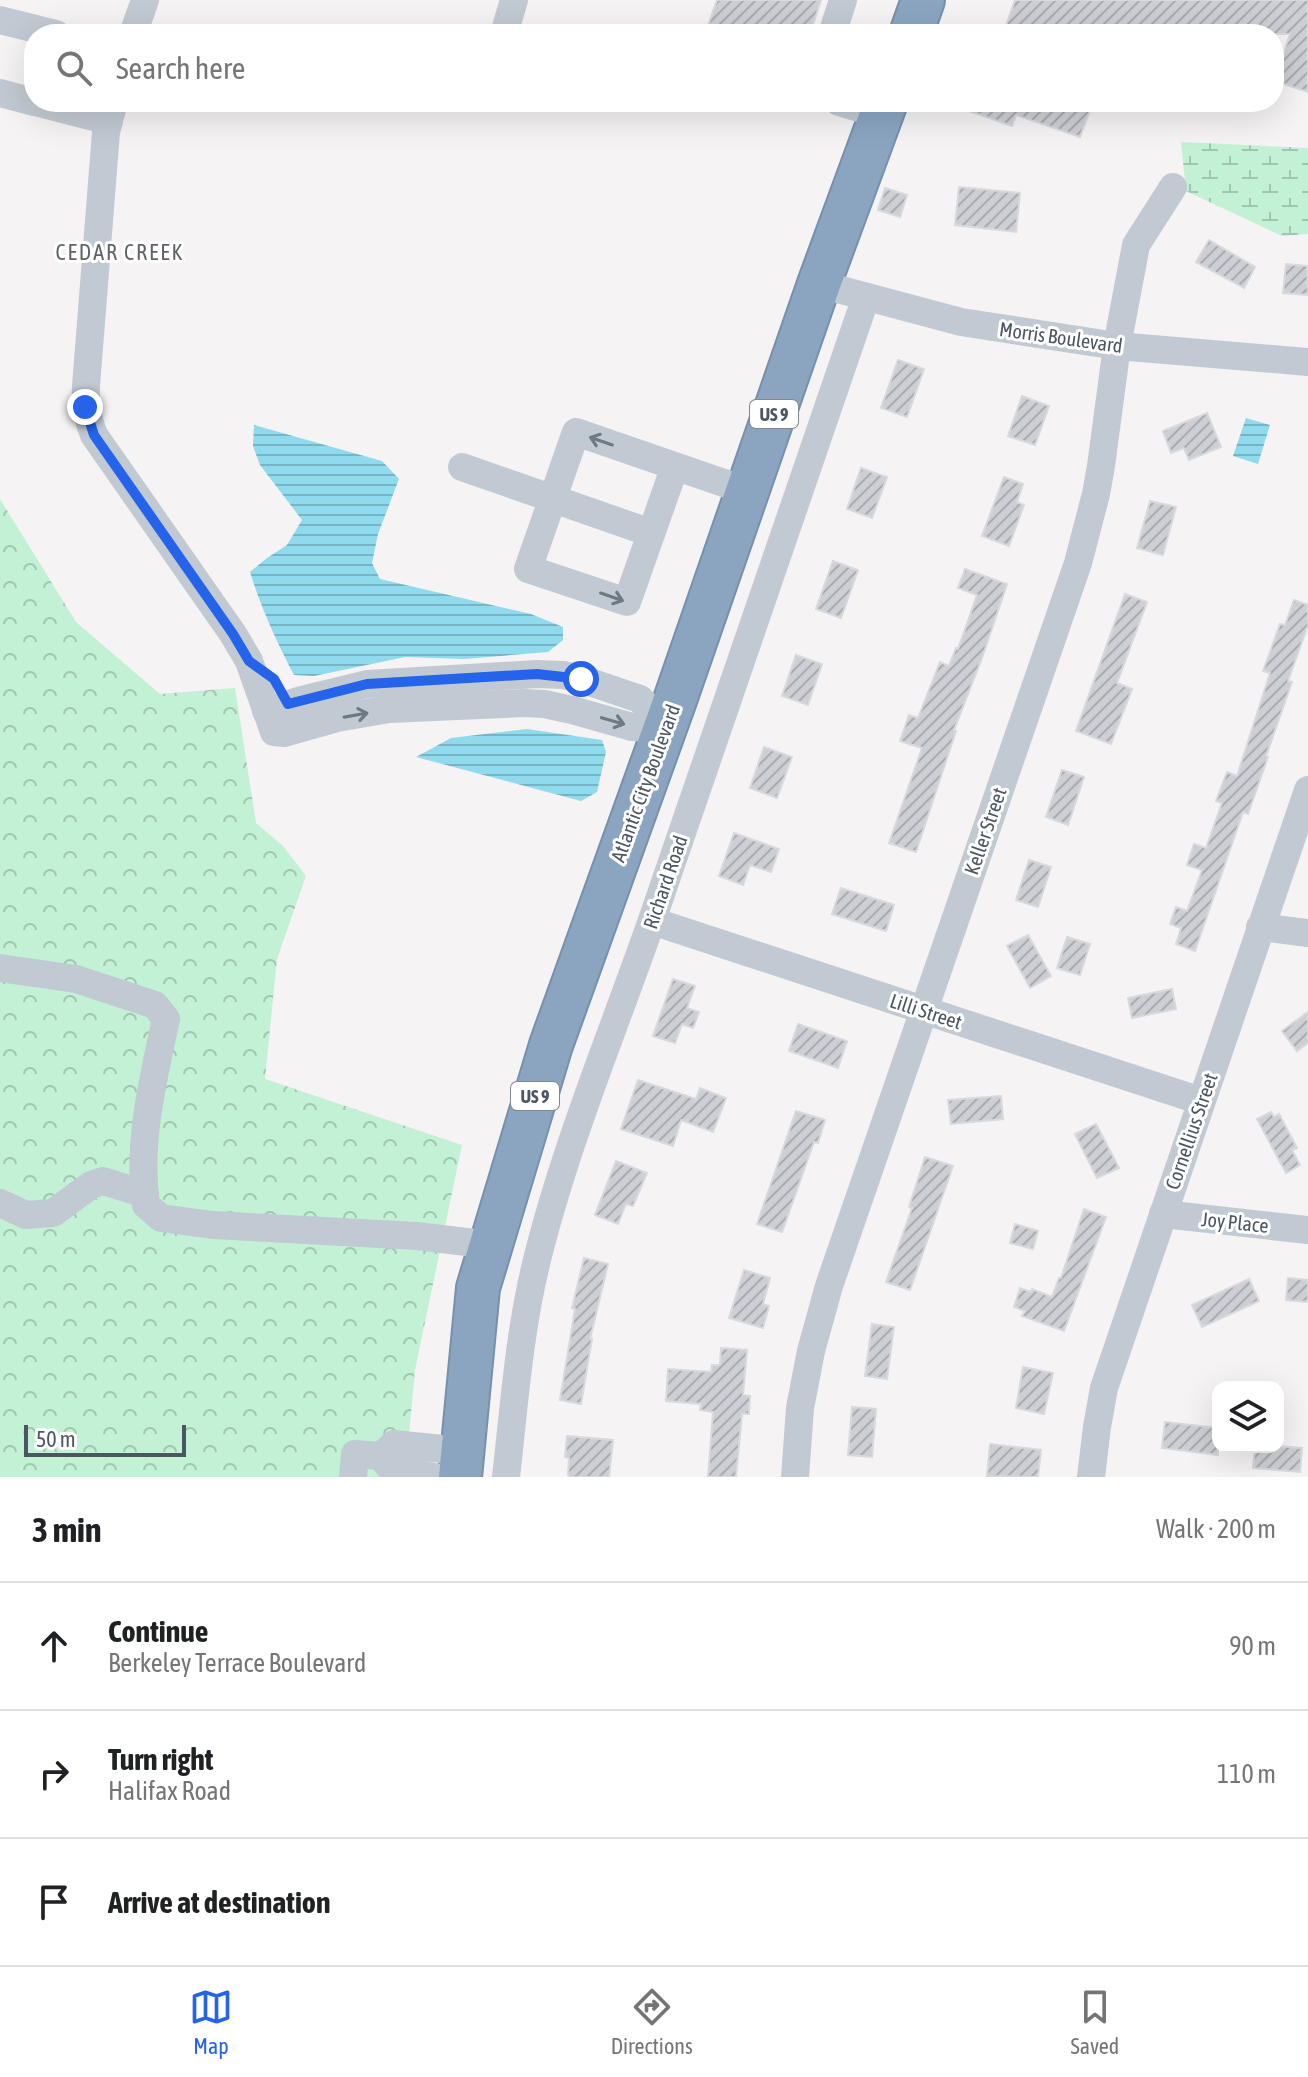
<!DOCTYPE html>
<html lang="en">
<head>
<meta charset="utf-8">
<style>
  :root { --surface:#fff; --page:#f2f2f2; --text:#202124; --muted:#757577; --line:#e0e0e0; --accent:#2563eb }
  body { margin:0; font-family:"Asap Condensed",sans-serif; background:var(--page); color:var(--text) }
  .controls { position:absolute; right:24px; bottom:24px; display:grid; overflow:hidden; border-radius:16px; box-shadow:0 8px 32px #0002 }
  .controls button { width:72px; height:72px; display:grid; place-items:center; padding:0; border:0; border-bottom:2px solid var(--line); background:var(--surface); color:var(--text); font:40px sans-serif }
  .scale { position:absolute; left:24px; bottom:20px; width:162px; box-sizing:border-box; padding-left:8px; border:4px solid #4a5661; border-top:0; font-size:22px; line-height:28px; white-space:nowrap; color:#4a5661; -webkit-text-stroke:6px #fff; paint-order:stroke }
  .stop { position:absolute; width:24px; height:24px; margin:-18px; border:6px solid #2563eb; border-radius:50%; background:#fff }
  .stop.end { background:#2563eb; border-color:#fff; box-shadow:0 2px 8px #0008 }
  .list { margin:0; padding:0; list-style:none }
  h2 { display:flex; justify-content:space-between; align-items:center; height:104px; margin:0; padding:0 32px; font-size:34px }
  h2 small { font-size:26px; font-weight:400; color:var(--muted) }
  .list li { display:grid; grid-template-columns:52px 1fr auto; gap:24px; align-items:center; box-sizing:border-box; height:128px; padding:0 32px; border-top:2px solid var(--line) }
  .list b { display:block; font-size:30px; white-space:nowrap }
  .list p { margin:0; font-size:26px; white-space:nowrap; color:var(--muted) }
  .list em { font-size:26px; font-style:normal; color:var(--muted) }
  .icon { flex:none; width:44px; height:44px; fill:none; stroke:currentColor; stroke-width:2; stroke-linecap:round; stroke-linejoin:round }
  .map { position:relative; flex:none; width:1308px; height:1477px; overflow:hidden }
  .search { position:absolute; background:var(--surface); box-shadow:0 8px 32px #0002; left:24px; right:24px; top:24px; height:88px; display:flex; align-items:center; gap:20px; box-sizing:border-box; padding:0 28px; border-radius:32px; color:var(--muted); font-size:30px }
  .sheet { height:488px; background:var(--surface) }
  nav { display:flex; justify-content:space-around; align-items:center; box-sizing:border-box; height:112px; border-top:2px solid var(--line); background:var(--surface); font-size:22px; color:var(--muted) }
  nav a { display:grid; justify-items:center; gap:4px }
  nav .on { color:var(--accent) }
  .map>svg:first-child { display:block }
</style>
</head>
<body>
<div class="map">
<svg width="1308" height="1477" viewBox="0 0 1308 1477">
  <defs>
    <pattern id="forest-crowns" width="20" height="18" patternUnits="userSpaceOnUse" patternTransform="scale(2)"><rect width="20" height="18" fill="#c3f1d5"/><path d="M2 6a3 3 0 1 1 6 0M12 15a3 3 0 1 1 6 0" fill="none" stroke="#a0c6b0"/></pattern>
    <pattern id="wetland-marsh" width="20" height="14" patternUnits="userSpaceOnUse" patternTransform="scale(2)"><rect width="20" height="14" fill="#c3f1d5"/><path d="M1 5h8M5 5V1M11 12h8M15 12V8" fill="none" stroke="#a0c6b0"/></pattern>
    <pattern id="water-rules" width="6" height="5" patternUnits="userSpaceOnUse" patternTransform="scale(2)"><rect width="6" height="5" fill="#90daee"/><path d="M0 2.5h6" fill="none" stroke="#78b4c4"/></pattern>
    <pattern id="building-hatch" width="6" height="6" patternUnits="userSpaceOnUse" patternTransform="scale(2)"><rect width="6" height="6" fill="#cdcfd5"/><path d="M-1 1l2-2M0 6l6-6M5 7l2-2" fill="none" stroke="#a8abb0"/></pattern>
  </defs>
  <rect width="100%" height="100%" fill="#f5f3f3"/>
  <polygon fill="url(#forest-crowns)" points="0,499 76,622 160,694 235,688 256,823 283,846 306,876 277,959 265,1079 462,1145 415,1370 405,1477 0,1477"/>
  <polygon fill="url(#wetland-marsh)" points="1181,142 1308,148 1308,234 1282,236 1186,191"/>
  <g fill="url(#water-rules)">
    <polygon points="1246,418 1270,425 1258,464 1233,456"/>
    <path d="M254,425L382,461L399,479L378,534L372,563L380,579L531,614L563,627V640L548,652L464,659L405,657L314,676L294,675C277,642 261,608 250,572L267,558L287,545L302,520L260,465L253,446Z"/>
    <polygon points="527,729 602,740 606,752 597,792 581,801 416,757 451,738"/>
  </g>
  <g fill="url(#building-hatch)" stroke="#d7d9de" stroke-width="2">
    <polygon points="717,0 821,0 810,34 705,34"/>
    <polygon points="1015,0 1308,0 1308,92 1274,81 1290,34 1003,34"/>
    <polygon points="952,102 1093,102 1080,137 1016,115 1012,126 952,105"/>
    <polygon points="959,187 1020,193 1016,232 955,225"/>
    <polygon points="885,188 907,195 900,217 878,210"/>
    <polygon points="1209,240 1255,267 1244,288 1196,262"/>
    <polygon points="1286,264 1307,266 1308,295 1283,293"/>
    <polygon points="898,360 924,369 907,417 881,408"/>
    <polygon points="1022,396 1049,406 1035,445 1008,436"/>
    <polygon points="1207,413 1221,447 1189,460 1184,448 1171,453 1163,431"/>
    <polygon points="861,468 887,477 872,518 847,509"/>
    <polygon points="1004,477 1023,484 1017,502 1024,505 1009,546 982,536"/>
    <polygon points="1150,501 1176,507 1163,555 1137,548"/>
    <polygon points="833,561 858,570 841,618 816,609"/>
    <polygon points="965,569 1007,584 982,658 954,730 956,731 916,852 889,843 922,748 900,741 909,715 918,718 940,662 949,666 956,648 958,649 977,595 958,588"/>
    <polygon points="1125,594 1147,602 1117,683 1132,689 1111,744 1076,731"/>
    <polygon points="1294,600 1308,605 1308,625 1288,681 1292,682 1266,756 1268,757 1248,814 1243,812 1195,951 1176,944 1181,928 1170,924 1176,907 1187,911 1202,870 1187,865 1194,844 1206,848 1222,803 1216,801 1227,772 1237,776 1270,673 1263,671 1280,624 1285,625"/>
    <polygon points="796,655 822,664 808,705 782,696"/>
    <polygon points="764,747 792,757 777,798 750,788"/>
    <polygon points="1062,770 1084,777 1068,825 1046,817"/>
    <polygon points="734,833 779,849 771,872 750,865 743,885 719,876"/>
    <polygon points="1029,860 1051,867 1038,907 1016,900"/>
    <polygon points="841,888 894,905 886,931 832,914"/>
    <polygon points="1028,935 1051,976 1030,988 1007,946"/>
    <polygon points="1067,937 1090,944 1080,975 1057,968"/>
    <polygon points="673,979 695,986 687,1008 699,1012 693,1028 682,1024 675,1043 653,1036"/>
    <polygon points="1172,989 1176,1009 1132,1018 1128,998"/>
    <polygon points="1308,1012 1308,1043 1297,1051 1282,1031"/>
    <polygon points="798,1024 847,1041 838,1068 789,1051"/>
    <polygon points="638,1080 696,1099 700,1088 726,1098 713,1132 681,1120 673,1146 621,1129"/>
    <polygon points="1001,1096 1003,1119 951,1124 948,1100"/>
    <polygon points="796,1111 825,1120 818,1143 814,1142 782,1232 757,1224"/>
    <polygon points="1271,1112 1274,1117 1279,1114 1297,1148 1292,1150 1300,1165 1286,1173 1257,1119"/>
    <polygon points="1096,1124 1119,1168 1097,1178 1075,1134"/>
    <polygon points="925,1157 953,1166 910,1290 886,1282 912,1208 909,1207"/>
    <polygon points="616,1161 647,1173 633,1206 626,1204 618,1224 595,1215"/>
    <polygon points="1084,1209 1106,1217 1064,1331 1022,1316 1025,1311 1014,1307 1020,1288 1031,1292 1032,1289 1052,1297 1059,1278 1061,1278"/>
    <polygon points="1015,1224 1038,1231 1033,1249 1010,1243"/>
    <polygon points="584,1258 608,1264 590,1339 592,1339 581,1404 560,1400 575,1309 572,1308"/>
    <polygon points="744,1270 770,1278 763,1304 769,1306 763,1328 729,1318"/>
    <polygon points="1288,1278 1308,1280 1308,1302 1286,1300"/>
    <polygon points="1249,1279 1259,1301 1202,1327 1192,1305"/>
    <polygon points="872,1324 894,1327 887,1379 865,1376"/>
    <polygon points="721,1348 747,1350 743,1395 750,1396 749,1414 742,1414 736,1477 708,1477 713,1412 700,1410 701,1404 666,1401 668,1369 711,1372 712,1365 720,1365"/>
    <polygon points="1023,1367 1053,1373 1044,1414 1016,1408"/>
    <polygon points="852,1407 876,1409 872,1457 848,1455"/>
    <polygon points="1165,1422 1218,1428 1218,1455 1162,1448"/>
    <polygon points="567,1436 613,1440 609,1477 570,1477 568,1475 569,1458 565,1457"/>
    <polygon points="990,1444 1041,1450 1038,1477 987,1476"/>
    <polygon points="1278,1446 1302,1448 1300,1472 1253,1468 1255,1447"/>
  </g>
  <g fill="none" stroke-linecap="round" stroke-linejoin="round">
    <defs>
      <g id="highway">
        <polyline points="911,34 923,0"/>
        <polyline points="460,1477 478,1288 551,1045 675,700 819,284 886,102"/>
      </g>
    </defs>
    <use href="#highway" stroke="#7690ad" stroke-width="46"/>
    <g stroke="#c1cad2" stroke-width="28">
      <polyline points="0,20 56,34"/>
      <polyline points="133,34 145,0"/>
      <polyline points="504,34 514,0"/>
      <polyline points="832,34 843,0"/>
      <polyline points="0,93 34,102"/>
      <polyline points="35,102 109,121"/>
      <path d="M114,102L106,132L86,386C85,404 87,418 94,435L233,634L249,661L274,732L284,733L337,718L389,709L524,703L544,704L572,710L632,727L665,728"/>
      <polyline points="839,102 881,115"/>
      <polyline points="819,284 961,322 1117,346 1308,362"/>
      <polyline points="675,466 627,602 528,569 576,432 747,491"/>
      <polyline points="462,467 651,533"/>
      <polyline points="266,711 301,700 367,684 537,674 563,675 581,679 640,699 665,728"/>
      <polyline points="652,921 1201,1101"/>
      <polyline points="1260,927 1308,933"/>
      <path d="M0,968L76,979L155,1005L166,1019C153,1080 137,1143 146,1205L161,1218L213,1225L417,1236L491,1245"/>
      <polyline points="0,1203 26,1215 53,1213 91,1185 103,1181 145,1194"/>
      <polyline points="1163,1214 1308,1230"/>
      <polyline points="353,1477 355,1454 381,1456"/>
      <polyline points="435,1477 392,1470 381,1456 394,1444 462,1451"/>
      <path d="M506,1477C514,1407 519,1336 535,1268C566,1139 620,1016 662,891C730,693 798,495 866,297"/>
      <polyline points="795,1477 800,1408 811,1351 829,1286 1078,563 1096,494 1101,466 1117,346 1136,245 1173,187"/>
      <polyline points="1091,1477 1097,1427 1104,1388 1308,790"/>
    </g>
    <use href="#highway" stroke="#8ba5c1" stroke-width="42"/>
  </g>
  <defs><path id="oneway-shaft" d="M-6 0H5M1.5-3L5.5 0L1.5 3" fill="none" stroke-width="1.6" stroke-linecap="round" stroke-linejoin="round" transform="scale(2)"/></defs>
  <g stroke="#6e7983">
    <use href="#oneway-shaft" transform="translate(601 441) rotate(-161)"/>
    <use href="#oneway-shaft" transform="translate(612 597) rotate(19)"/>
    <use href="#oneway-shaft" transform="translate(356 715) rotate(-10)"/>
    <use href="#oneway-shaft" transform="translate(613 721) rotate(16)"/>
  </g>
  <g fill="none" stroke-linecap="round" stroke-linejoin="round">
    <polyline stroke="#2563eb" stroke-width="10" points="85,407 94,435 233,634 249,661 274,679 288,704 367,684 537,674 581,679"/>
  </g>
  <g text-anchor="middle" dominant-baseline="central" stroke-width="6" stroke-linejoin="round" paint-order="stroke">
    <g fill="#fff" stroke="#808990" stroke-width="2">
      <rect x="750" y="400" width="48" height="28" rx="6"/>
      <rect x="511" y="1082" width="48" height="28" rx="6"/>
    </g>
    <g font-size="18" font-weight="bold" fill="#4a5661">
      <text x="774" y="414">US 9</text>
      <text x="535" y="1096">US 9</text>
    </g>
    <g font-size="20" fill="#4a5661" stroke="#fff">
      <text transform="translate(1061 337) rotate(8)">Morris Boulevard</text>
      <text transform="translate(645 783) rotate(-70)">Atlantic City Boulevard</text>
      <text transform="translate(985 831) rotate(-71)">Keller Street</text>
      <text transform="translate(665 882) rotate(-71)">Richard Road</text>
      <text transform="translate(926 1011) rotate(18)">Lilli Street</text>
      <text transform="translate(1191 1131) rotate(-71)">Cornellius Street</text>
      <text transform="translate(1235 1222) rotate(6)">Joy Place</text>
    </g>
    <g font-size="22" letter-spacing="2" fill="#5f6368" stroke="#fff">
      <text x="120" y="252">CEDAR CREEK</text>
    </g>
  </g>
</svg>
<div class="controls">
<button><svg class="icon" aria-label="layers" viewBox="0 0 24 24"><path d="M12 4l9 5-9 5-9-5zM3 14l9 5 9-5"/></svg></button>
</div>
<div class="scale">50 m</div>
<div class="stop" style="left:581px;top:679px"></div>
<div class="stop end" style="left:85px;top:407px"></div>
<div class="search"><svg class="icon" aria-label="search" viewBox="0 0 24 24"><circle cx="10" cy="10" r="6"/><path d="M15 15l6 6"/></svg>Search here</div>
</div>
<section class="sheet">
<h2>3 min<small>Walk · 200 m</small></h2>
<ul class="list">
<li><svg class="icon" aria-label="ahead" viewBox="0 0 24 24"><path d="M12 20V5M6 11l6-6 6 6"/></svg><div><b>Continue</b><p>Berkeley Terrace Boulevard</p></div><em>90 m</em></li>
<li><svg class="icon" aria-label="right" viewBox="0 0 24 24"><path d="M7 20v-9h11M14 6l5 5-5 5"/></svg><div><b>Turn right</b><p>Halifax Road</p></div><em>110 m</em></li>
<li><svg class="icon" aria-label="arrive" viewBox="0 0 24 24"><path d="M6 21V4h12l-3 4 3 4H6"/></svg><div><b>Arrive at destination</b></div></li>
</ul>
</section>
<nav>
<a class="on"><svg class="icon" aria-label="map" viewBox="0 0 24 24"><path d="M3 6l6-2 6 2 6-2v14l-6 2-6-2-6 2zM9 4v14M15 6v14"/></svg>Map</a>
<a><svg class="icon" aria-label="directions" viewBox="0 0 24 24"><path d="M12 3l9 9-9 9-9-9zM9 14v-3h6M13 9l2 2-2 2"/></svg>Directions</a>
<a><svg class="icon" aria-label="saved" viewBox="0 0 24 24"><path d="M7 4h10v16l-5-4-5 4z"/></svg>Saved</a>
</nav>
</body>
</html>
